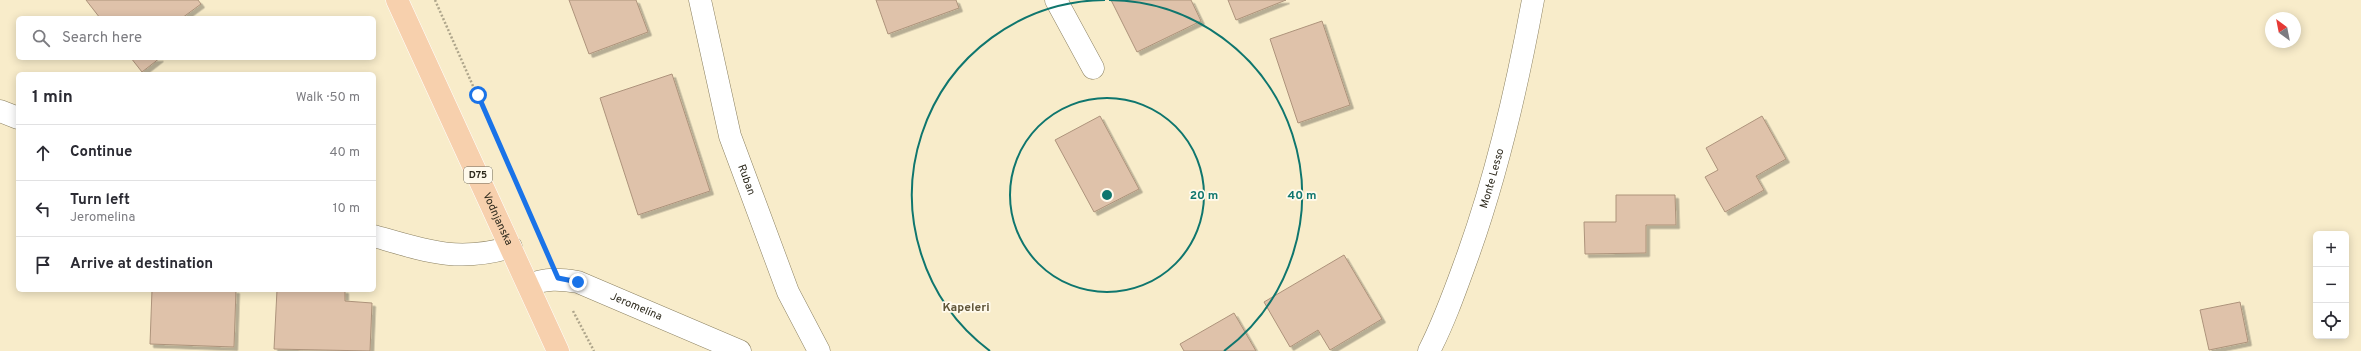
<!DOCTYPE html>
<html lang="en">
<head>
<meta charset="utf-8">
<style>
  :root { --surface:#fff; --page:#f2f2f3; --text:#2b2b33; --muted:#7c7c81; --line:#e1e1e2 }
  body { margin:0; font-family:Overpass,sans-serif; background:var(--page); color:var(--text) }
  .controls { position:absolute; right:12px; bottom:12px; display:grid; overflow:hidden; border-radius:6px; box-shadow:0 2px 10px #0003 }
  .controls button { width:36px; height:36px; display:grid; place-items:center; padding:0; border:0; border-bottom:1px solid var(--line); background:var(--surface); color:var(--text); font:20px sans-serif }
  .compass { position:absolute; left:2265px; top:12px; width:36px; height:36px; border-radius:50%; background:var(--surface); box-shadow:0 2px 10px #0003; rotate:328deg }
  .stop { position:absolute; width:12px; height:12px; margin:-9px; border:3px solid #1a73e8; border-radius:50%; background:#fff }
  .stop.end { background:#1a73e8; border-color:#fff; box-shadow:0 1px 4px #0008 }
  .list { margin:0; padding:0; list-style:none }
  h2 { display:flex; justify-content:space-between; align-items:center; height:52px; margin:0; padding:0 16px; font-size:17px }
  h2 small { font-size:13px; font-weight:400; color:var(--muted) }
  .list li { display:grid; grid-template-columns:26px 1fr auto; gap:12px; align-items:center; box-sizing:border-box; height:56px; padding:0 16px; border-top:1px solid var(--line) }
  .list b { display:block; font-size:15px; white-space:nowrap }
  .list p { margin:0; font-size:13px; white-space:nowrap; color:var(--muted) }
  .list em { font-size:13px; font-style:normal; color:var(--muted) }
  .icon { flex:none; width:22px; height:22px; fill:none; stroke:currentColor; stroke-width:2; stroke-linecap:round; stroke-linejoin:round }
  .map { position:relative; flex:none; width:2361px; height:351px; overflow:hidden }
  .search { position:absolute; background:var(--surface); box-shadow:0 2px 10px #0003; left:16px; top:16px; width:360px; height:44px; display:flex; align-items:center; gap:10px; box-sizing:border-box; padding:0 14px; border-radius:6px; color:var(--muted); font-size:15px }
  .panel { position:absolute; background:var(--surface); box-shadow:0 2px 10px #0003; left:16px; top:72px; width:360px; height:220px; border-radius:6px }
  .map>svg:first-child { display:block }
</style>
</head>
<body>
<div class="map">
<svg width="2361" height="351" viewBox="0 0 2361 351">
  <defs>
    <filter id="shadow"><feDropShadow dx="3.5" dy="3.5" stdDeviation="0" flood-color="#0004"/></filter>
  </defs>
  <rect width="100%" height="100%" fill="#f8ecca"/>
  <g fill="#dfc2aa" stroke="#ad937b" filter="url(#shadow)">
    <polygon points="86,0 198,0 201,4 182,18 100,18"/>
    <polygon points="569,0 636,0 648,32 589,54"/>
    <polygon points="876,0 956,0 959,8 888,34"/>
    <polygon points="1111,0 1191,0 1201,21 1137,52"/>
    <polygon points="1228,0 1286,0 1236,20"/>
    <polygon points="1322,21 1350,105 1298,123 1270,39"/>
    <polygon points="131,58 160,58 142,72"/>
    <polygon points="672,74 710,191 638,215 600,98"/>
    <polygon points="1100,116 1139,189 1094,212 1055,140"/>
    <polygon points="1762,116 1786,159 1756,176 1764,190 1725,212 1705,177 1718,170 1706,148"/>
    <polygon points="1616,195 1675,195 1676,225 1646,225 1646,253 1585,254 1584,222 1616,222"/>
    <polygon points="1344,255 1382,319 1330,350 1318,330 1290,347 1264,302"/>
    <polygon points="152,290 236,290 234,347 150,344"/>
    <polygon points="277,290 345,290 345,301 372,303 370,351 274,349"/>
    <polygon points="2240,302 2248,342 2209,350 2200,310"/>
    <polygon points="1234,313 1256,351 1184,351 1180,344"/>
  </g>
  <g fill="none" stroke-linecap="round" stroke-linejoin="round">
    <defs>
      <g id="street">
        <path id="s1" d="M700,0L730,136L788,292L819,351"/>
        <polyline points="1056,0 1093,68"/>
        <polyline points="0,111 18,118"/>
        <path d="M374,236C426,251 458,263 511,247"/>
        <path id="s2" d="M529,285C546,278 560,279 578,282L740,351"/>
        <path id="s3" d="M1429,351C1445,320 1456,288 1468,255C1498,171 1517,88 1533,0"/>
      </g>
      <g id="primary">
        <path id="s4" d="M397,0L558,351"/>
      </g>
    </defs>
    <use href="#street" stroke="#8b8061" stroke-width="23"/>
    <use href="#primary" stroke="#fff" stroke-width="23"/>
    <g stroke="#aea58b" stroke-width="2.5" stroke-dasharray="2 2" stroke-linecap="butt">
      <polyline points="435,0 546,251"/>
      <polyline points="573,311 594,351"/>
    </g>
    <use href="#street" stroke="#fff" stroke-width="22"/>
    <use href="#primary" stroke="#f7d0ad" stroke-width="22"/>
  </g>
  <g fill="none" stroke-linecap="round" stroke-linejoin="round">
    <polyline stroke="#1a73e8" stroke-width="5" points="478,95 558,278 578,282"/>
  </g>
  <g fill="none" stroke="#0f766e" stroke-width="2">
    <circle cx="1107" cy="195" r="97"/>
    <path d="M990 351A195 195 0 0 1 1105 0M1109 0A195 195 0 0 1 1224 351"/>
  </g>
  <g text-anchor="middle" dominant-baseline="central" stroke-width="3.5" stroke-linejoin="round" paint-order="stroke">
    <rect fill="#fffaec" stroke="#6c685a" stroke-width="1" x="464" y="167" width="28" height="16" rx="3"/>
    <g font-size="10" font-weight="bold" fill="#2d291c">
      <text x="478" y="175">D75</text>
    </g>
    <g font-size="11" fill="#2d291c" stroke="#fffaec">
      <text stroke="none"><textPath href="#s3" startOffset="184">Monte Lesso</textPath></text>
      <text stroke="none"><textPath href="#s1" startOffset="186">Ruban</textPath></text>
      <text stroke="none"><textPath href="#s4" startOffset="241">Vodnjanska</textPath></text>
      <text stroke="none"><textPath href="#s2" startOffset="113">Jeromelina</textPath></text>
    </g>
    <g font-size="12" font-weight="bold" fill="#605538" stroke="#fffaec">
      <text x="966" y="308">Kapeleri</text>
    </g>
  </g>
  <circle cx="1107" cy="195" r="6" fill="#0f766e" stroke="#fffaec" stroke-width="2"/>
  <g font-size="12" text-anchor="middle" font-weight="bold" fill="#0f766e" stroke="#fffaec" stroke-width="3.5" stroke-linejoin="round" paint-order="stroke">
    <text x="1204" y="199">20 m</text>
    <text x="1302" y="199">40 m</text>
  </g>
</svg>
<div class="controls">
<button>+</button>
<button>−</button>
<button><svg class="icon" aria-label="locate" viewBox="0 0 24 24"><circle cx="12" cy="12" r="6"/><path d="M12 2v4M12 18v4M2 12h4M18 12h4"/></svg></button>
</div>
<svg class="compass" viewBox="-18 -18 36 36"><path d="M0-13l5 13h-10z" fill="#e53935"/><path d="M0 13l5-13h-10z" fill="#7c7c81"/></svg>
<div class="stop" style="left:478px;top:95px"></div>
<div class="stop end" style="left:578px;top:282px"></div>
<div class="search"><svg class="icon" aria-label="search" viewBox="0 0 24 24"><circle cx="10" cy="10" r="6"/><path d="M15 15l6 6"/></svg>Search here</div>
<section class="panel">
<h2>1 min<small>Walk · 50 m</small></h2>
<ul class="list">
<li><svg class="icon" aria-label="ahead" viewBox="0 0 24 24"><path d="M12 20V5M6 11l6-6 6 6"/></svg><div><b>Continue</b></div><em>40 m</em></li>
<li><svg class="icon" aria-label="left" viewBox="0 0 24 24"><path d="M17 20v-9H6M10 6l-5 5 5 5"/></svg><div><b>Turn left</b><p>Jeromelina</p></div><em>10 m</em></li>
<li><svg class="icon" aria-label="arrive" viewBox="0 0 24 24"><path d="M6 21V4h12l-3 4 3 4H6"/></svg><div><b>Arrive at destination</b></div></li>
</ul>
</section>
</div>
</body>
</html>
